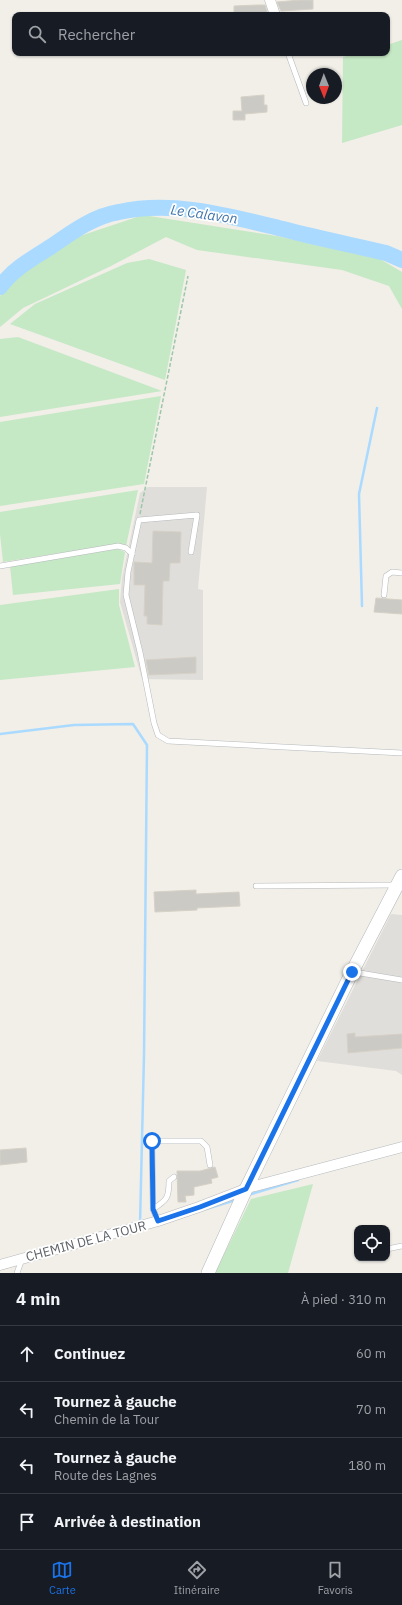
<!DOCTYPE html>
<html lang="fr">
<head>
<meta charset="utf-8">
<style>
  :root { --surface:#171b24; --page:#242831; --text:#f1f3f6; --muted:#9ea1a6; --line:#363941; --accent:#1a73e8 }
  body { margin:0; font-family:"IBM Plex Sans",sans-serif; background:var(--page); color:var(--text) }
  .controls { position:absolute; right:12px; bottom:12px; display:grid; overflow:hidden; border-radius:8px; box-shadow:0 1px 3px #0004 }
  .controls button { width:36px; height:36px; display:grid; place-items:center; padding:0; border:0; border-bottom:1px solid var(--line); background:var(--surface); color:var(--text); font:20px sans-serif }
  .compass { position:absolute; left:306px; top:68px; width:36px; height:36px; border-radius:50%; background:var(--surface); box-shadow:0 1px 3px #0004; rotate:179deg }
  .stop { position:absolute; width:12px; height:12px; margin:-9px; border:3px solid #1a73e8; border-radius:50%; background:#fff }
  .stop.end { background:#1a73e8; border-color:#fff; box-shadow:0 1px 4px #0008 }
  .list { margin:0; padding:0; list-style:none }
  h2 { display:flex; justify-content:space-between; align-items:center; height:52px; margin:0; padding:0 16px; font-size:17px }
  h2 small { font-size:13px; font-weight:400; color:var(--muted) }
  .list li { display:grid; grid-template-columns:26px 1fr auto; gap:12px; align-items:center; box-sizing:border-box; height:56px; padding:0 16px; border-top:1px solid var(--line) }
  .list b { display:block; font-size:15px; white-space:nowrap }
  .list p { margin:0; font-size:13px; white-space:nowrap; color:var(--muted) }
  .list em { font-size:13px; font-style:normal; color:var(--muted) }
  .icon { flex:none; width:22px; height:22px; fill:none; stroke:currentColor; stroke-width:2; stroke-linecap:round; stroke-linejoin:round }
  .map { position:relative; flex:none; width:402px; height:1273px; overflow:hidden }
  .search { position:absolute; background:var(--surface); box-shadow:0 1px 3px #0004; left:12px; right:12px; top:12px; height:44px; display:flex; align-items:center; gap:10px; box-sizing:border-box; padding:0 14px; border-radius:8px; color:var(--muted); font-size:15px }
  .sheet { height:276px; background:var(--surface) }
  nav { display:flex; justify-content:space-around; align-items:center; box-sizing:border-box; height:56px; border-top:1px solid var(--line); background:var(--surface); font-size:11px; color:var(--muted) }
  nav a { display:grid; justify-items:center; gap:2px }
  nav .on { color:var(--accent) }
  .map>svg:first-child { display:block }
</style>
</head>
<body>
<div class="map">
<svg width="402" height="1273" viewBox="0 0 402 1273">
  <rect width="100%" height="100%" fill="#f1efe8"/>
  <g fill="#e0deda">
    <polygon points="148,487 207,487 198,589 203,590 203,680 142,679 120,602 122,578 140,493"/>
    <polygon points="391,914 402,915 402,1075 396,1071 317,1061"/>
  </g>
  <g fill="#c5e8c5">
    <polygon points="402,40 402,125 342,143 343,57 358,53 387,53 387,45"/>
    <polygon points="143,215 277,236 380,259 402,272 402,309 389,286 342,270 197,250 166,237 111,266 23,308 0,327 0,296 19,272 80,236"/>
    <polygon points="149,259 186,270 165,380 10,324 35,304 127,263"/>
    <polygon points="18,337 162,391 0,417 0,339"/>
    <polygon points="161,396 144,484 0,506 0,422"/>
    <polygon points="138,490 126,546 118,544 3,562 0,534 0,512"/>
    <polygon points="118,549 125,552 120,584 13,595 10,566"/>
    <polygon points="119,589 119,605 135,667 0,680 0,605"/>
    <polygon points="313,1184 288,1273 215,1273 251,1199"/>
  </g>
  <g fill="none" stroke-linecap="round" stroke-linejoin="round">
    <g stroke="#aadaff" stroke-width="2.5">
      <polyline points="362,606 359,494 377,408"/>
      <polyline points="0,734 74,725 133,724 147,745 144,1055 140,1224"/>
      <polyline points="248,1195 298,1180"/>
      <polyline points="206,1209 236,1200"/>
    </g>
    <path stroke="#aadaff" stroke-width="16" d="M0,287C13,269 33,258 52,246C72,232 94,216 119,212C174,200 229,216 283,229C317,238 352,245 386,253L402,260"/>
  </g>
  <g fill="#cccac5" stroke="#d6d1c6">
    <polygon points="300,0 313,0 313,9 281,11 277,2"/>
    <polygon points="258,5 265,5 268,15 234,15 234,6"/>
    <polygon points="264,95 264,105 267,105 267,112 245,114 245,120 233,120 233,111 242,111 241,97"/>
    <polygon points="153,531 181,532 180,563 170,563 169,581 163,581 162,625 147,624 147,616 144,616 145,585 134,585 134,562 152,563"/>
    <polygon points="376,598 402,600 402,614 374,612"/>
    <polygon points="196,657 196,673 149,675 146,660"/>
    <polygon points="196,890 196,894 239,892 240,906 197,908 197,910 155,912 154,892"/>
    <polygon points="355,1033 355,1037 402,1034 402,1048 348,1053 347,1034"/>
    <polygon points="26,1148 27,1162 0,1165 0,1150"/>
    <polygon points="215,1167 218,1177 211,1179 212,1183 194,1187 194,1195 185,1196 186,1202 178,1202 177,1171 200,1171"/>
  </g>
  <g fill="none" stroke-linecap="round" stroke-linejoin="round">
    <defs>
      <g id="service">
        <polyline points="288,53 306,103"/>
        <polyline points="191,552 197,515 139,520 128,572 126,595 140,652 154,723 158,735 168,741 402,753"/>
        <polyline points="0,566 118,546 126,548 132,554"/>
        <polyline points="384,595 386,576 392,572 402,573"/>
        <polyline points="256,886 396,885"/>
        <polyline points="354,972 402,980"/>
        <path d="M153,1209C167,1200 169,1198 169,1181L174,1177"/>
        <polyline points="158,1221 153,1209 152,1141 201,1141 207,1147 210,1165"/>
        <polyline points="387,1249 402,1246"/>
        <polyline points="17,1273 22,1259"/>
      </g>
      <g id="minor">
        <polyline points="270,0 275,15"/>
        <polyline points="0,1265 158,1221 199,1207 251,1187 402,1147"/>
      </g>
      <polyline id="tertiary" points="208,1273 246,1189 352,972 402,876"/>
    </defs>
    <use href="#service" stroke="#b5b8bc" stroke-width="6"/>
    <use href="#minor" stroke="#b5b8bc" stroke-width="11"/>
    <use href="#tertiary" stroke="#b5b8bc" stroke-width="14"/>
    <polyline stroke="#9cc7a9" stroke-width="1.5" stroke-dasharray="4 2" stroke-linecap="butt" points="140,514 188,276"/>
    <use href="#service" stroke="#fff" stroke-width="5"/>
    <use href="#minor" stroke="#fff" stroke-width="10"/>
    <use href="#tertiary" stroke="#fff" stroke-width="13"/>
  </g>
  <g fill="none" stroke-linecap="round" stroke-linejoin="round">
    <polyline stroke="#1a73e8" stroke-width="5" points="152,1141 153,1209 158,1221 200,1207 246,1189 352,972"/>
  </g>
  <g text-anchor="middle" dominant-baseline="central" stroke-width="3.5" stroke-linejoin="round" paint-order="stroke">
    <g font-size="13" fill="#5f6368" stroke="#fff">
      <text transform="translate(86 1241) rotate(-15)">CHEMIN DE LA TOUR</text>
    </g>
    <g font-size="14" font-style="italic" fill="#4174aa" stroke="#fff">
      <text transform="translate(204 214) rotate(8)">Le Calavon</text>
    </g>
  </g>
</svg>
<div class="controls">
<button><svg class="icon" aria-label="locate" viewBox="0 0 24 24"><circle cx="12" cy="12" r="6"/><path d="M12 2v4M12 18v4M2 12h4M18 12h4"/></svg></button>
</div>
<svg class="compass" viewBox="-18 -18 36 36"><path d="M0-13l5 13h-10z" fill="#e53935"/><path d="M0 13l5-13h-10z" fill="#9ea1a6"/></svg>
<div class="stop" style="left:152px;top:1141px"></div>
<div class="stop end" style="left:352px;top:972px"></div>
<div class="search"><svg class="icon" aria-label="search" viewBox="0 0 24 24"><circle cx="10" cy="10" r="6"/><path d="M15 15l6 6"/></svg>Rechercher</div>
</div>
<section class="sheet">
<h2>4 min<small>À pied · 310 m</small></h2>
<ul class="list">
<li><svg class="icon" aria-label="ahead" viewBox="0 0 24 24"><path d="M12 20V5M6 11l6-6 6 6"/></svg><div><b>Continuez</b></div><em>60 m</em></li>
<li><svg class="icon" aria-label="left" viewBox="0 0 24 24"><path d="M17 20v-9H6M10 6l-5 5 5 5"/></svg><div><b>Tournez à gauche</b><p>Chemin de la Tour</p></div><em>70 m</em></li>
<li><svg class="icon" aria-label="left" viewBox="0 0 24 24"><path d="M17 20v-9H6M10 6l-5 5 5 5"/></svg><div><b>Tournez à gauche</b><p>Route des Lagnes</p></div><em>180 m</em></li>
<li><svg class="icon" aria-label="arrive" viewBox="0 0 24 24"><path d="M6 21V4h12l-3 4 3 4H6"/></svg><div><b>Arrivée à destination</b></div></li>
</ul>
</section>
<nav>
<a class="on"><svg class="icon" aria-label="map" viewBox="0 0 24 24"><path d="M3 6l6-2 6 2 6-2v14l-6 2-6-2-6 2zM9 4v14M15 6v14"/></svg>Carte</a>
<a><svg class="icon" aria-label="directions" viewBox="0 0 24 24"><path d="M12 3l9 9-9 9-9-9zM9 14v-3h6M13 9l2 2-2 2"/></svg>Itinéraire</a>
<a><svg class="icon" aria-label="saved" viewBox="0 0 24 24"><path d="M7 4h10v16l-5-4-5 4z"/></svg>Favoris</a>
</nav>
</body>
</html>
